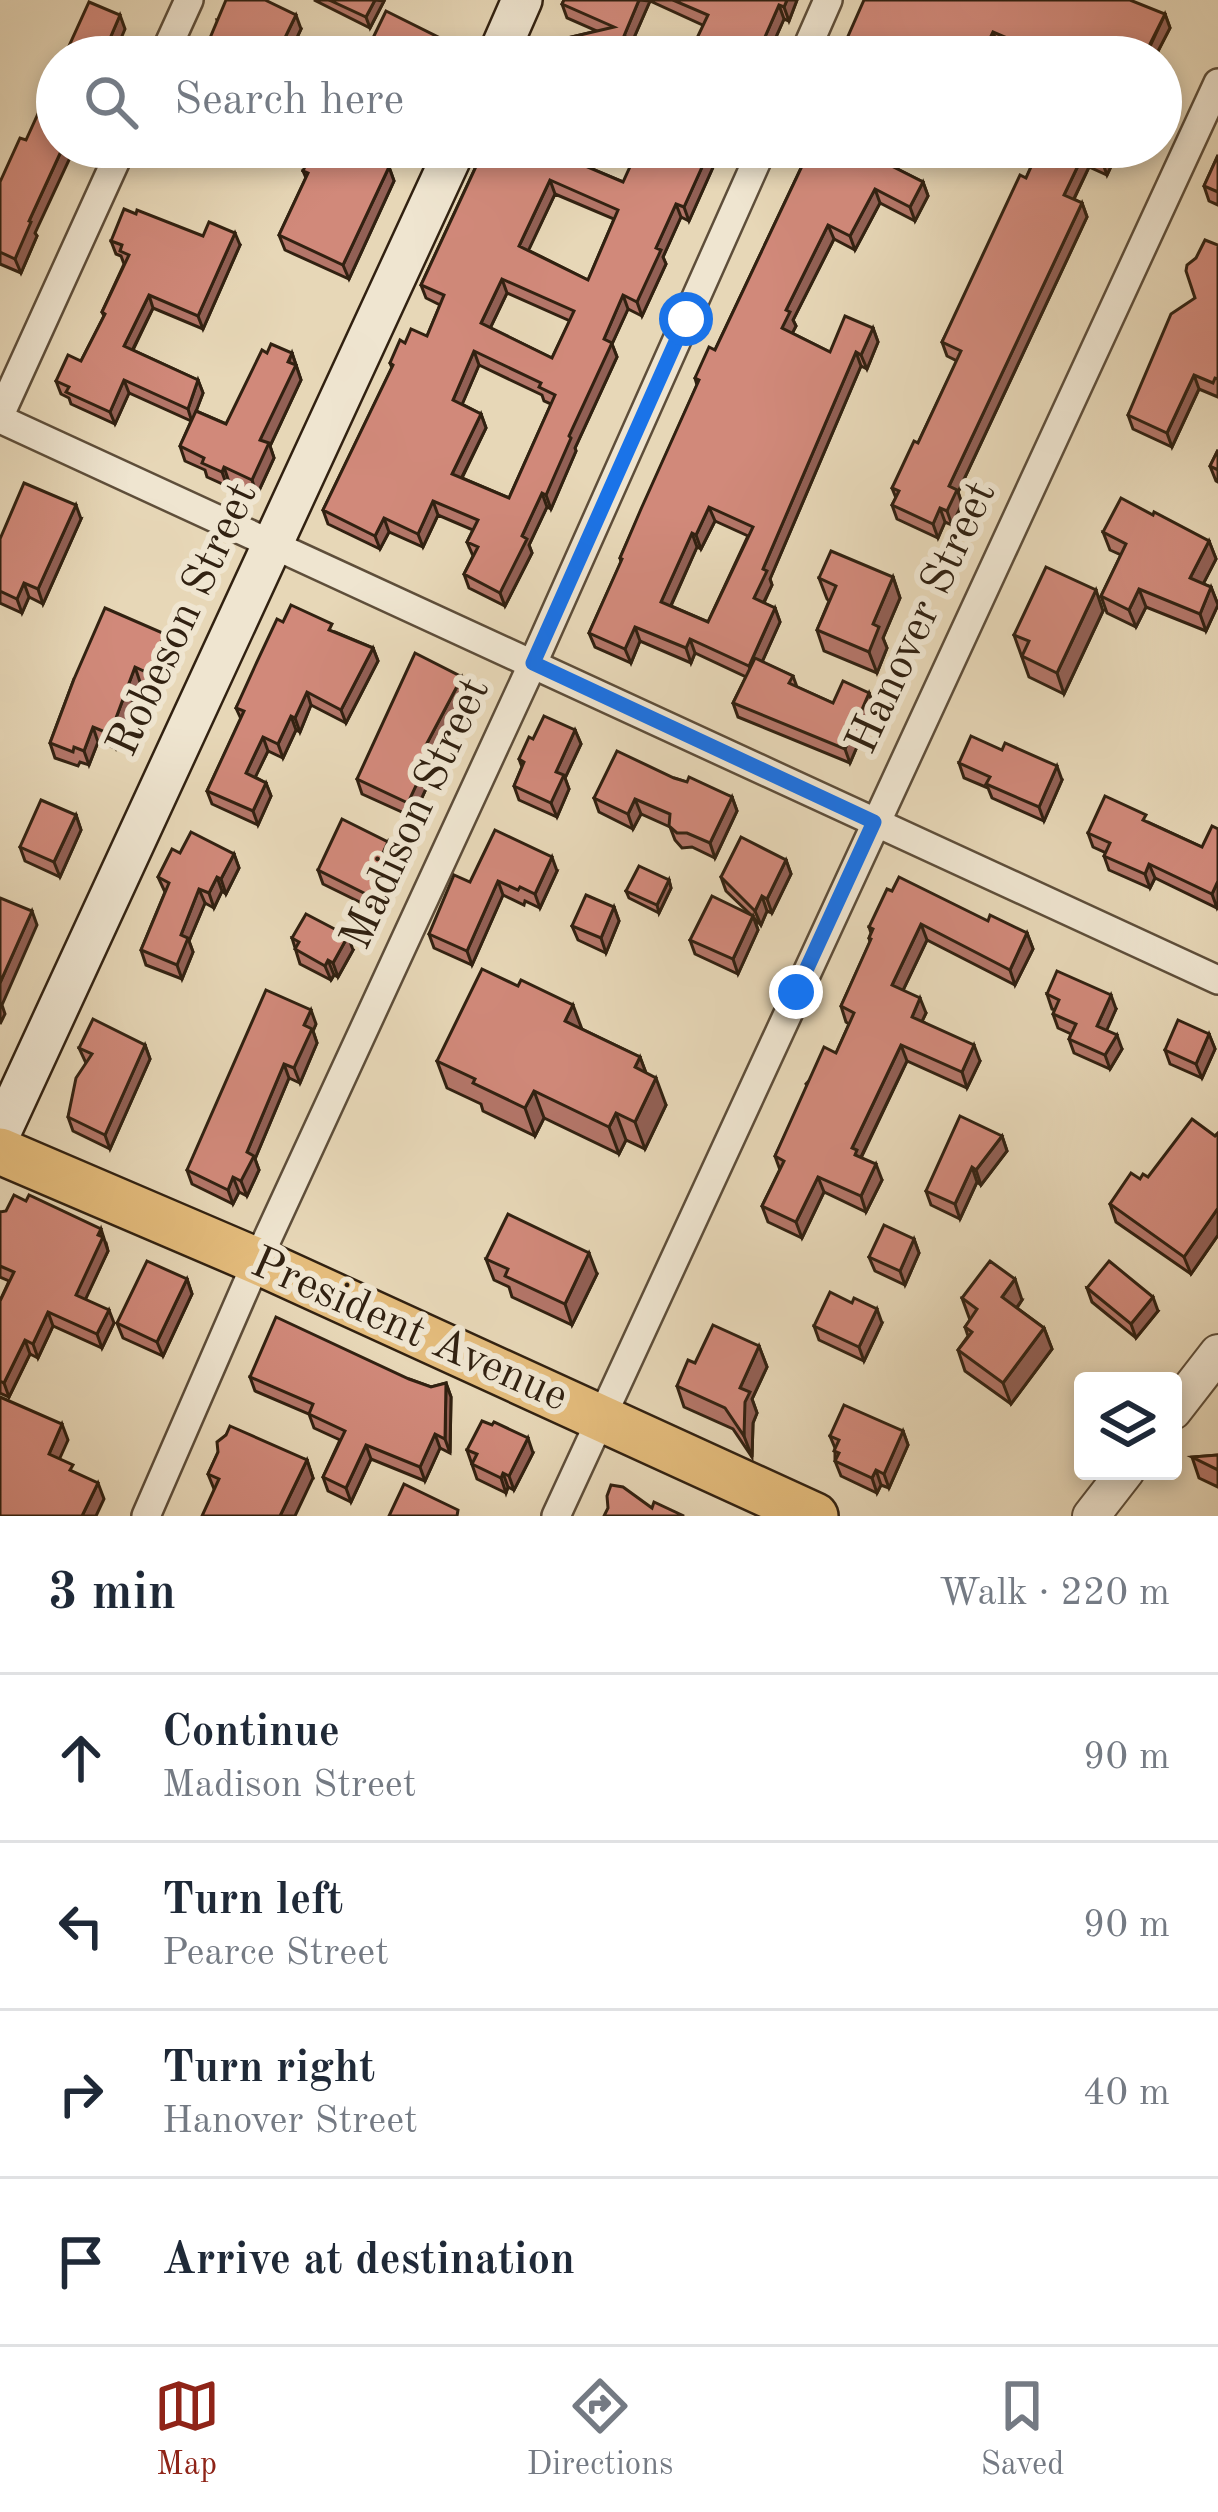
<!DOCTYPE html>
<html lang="en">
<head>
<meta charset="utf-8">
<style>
  :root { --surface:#fff; --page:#f2f2f3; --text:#1f2937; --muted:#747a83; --line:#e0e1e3; --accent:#8f2418 }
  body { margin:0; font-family:"Old Standard TT",serif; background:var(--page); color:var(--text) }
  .controls { position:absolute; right:36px; bottom:36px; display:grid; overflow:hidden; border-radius:12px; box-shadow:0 6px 18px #0003 }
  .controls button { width:108px; height:108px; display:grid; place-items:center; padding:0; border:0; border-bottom:3px solid var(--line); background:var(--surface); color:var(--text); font:60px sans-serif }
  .stop { position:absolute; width:36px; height:36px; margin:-27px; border:9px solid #1a73e8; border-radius:50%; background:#fff }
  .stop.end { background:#1a73e8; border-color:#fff; box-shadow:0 3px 12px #0008 }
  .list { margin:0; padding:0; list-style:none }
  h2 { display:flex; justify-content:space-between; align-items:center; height:156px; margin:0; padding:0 48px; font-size:51px }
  h2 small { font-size:39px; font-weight:400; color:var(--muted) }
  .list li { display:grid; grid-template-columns:78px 1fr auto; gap:36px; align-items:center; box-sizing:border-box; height:168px; padding:0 48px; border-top:3px solid var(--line) }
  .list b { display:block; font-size:45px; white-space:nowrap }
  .list p { margin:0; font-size:39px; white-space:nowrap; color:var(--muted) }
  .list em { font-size:39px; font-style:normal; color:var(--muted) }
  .icon { flex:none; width:66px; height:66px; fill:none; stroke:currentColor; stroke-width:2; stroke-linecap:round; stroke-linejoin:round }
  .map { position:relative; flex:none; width:1218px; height:1516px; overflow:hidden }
  .search { position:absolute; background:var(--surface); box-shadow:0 6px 18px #0003; left:36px; right:36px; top:36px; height:132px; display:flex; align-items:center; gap:30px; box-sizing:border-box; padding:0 42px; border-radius:66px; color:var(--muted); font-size:45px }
  .sheet { height:828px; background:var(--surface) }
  nav { display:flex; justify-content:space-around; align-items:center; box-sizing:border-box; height:168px; border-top:3px solid var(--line); background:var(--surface); font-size:33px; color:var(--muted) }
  nav a { display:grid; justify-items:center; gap:6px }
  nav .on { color:var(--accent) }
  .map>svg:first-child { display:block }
</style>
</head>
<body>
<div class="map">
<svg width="1218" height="1516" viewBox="0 0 1218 1516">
  <rect width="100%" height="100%" fill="#e7d7b7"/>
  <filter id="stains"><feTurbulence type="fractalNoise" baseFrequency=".00167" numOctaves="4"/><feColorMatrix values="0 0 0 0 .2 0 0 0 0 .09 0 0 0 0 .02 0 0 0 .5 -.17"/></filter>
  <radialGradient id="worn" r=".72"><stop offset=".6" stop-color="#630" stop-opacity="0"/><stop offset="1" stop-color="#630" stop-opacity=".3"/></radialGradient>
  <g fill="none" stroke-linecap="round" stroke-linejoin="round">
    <defs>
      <g id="minor">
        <polyline points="163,57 189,0"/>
        <polyline points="803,57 828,0"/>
        <polyline points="0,415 122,147"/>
        <polyline points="0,419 1218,980"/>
        <polyline points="146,1516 257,1261 533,663 763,147"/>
        <polyline points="556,1516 1218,83"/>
      </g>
      <g id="tertiary">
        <polyline points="1173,1411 1218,1353"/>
        <polyline points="1091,1516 1126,1471"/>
      </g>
      <g id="secondary">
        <polyline points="497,57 522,0"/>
        <polyline points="0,1134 456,147"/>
      </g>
      <polyline id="primary" points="0,1151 257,1261 815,1516"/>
    </defs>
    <use href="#minor" stroke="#5e4e3a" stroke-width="32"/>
    <use href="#tertiary" stroke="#5e4e3a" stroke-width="40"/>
    <use href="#secondary" stroke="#312111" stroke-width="44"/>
    <use href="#primary" stroke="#312111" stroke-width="50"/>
    <use href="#minor" stroke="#efe5d0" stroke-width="27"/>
    <use href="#tertiary" stroke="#efe5d0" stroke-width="36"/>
    <use href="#secondary" stroke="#efe5d0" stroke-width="39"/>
    <use href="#primary" stroke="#e4bc7c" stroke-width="45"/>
  </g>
  <g fill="#b47669" stroke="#312111" stroke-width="3" fill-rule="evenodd">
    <polygon points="314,0 383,0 384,1 370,28"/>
    <polygon points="564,0 797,0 789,21 784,19 768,55 650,1 633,40 537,57 533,46 597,31 567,18 562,4"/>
    <polygon points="1165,14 1170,28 1155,57 1024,57 998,46 993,57 850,57 845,43"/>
    <polygon points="217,20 301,29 288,57 269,57 260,52 258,57 202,57 218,23"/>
    <polygon points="371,42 449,54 448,57 378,57"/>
    <polygon points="228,147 266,147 259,161"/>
    <path d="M485,147H586L580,164L623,182L722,147L689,221L681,217L663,257L666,264L642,316L628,309L612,344L617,357L575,448L576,451L551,509L547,507L529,545L532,553L505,606L469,588L464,574L473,556L467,542L473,530L438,515L423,547L389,532L380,549L328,524L323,510L392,368L390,363L405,343L427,336L440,305L426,298L421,285ZM555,194L614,219L588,280L528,250ZM507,293L570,321L552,358L490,328ZM479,365L542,395L544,401L551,404L509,498L462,478L486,428L481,414L462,404Z"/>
    <path d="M811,147L887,164L923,182L928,196L915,221L880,203L855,250L834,239L793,320L796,326L792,333L830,352L873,328L878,342L867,369L861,366L770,579L772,585L764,603L775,608L780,622L762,662L793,676L797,687L833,703L869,693L874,707L850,763L738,717L733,703L746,677L695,653L691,663L640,641L631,663L595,647L589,633L621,562L620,558L697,385L695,378L715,350ZM715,521L748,536L708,622L671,606L697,547L701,549Z"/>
    <polygon points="1040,147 1120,147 1107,175 1089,167 1074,199 1082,203 1087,217 958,492 962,504 952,525 945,522 938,538 897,519 892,505 896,498 892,488 918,443 957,361 947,356 942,342 1026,178"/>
    <polygon points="1218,155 1218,205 1209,201 1204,186"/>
    <polygon points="389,167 394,181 349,279 285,250 279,235 306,178 303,171"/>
    <polygon points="0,182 37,236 21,273 0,264"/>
    <polygon points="203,236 240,245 203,329 153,308 133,350 198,380 203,393 196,411 226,424 267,353 292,353 301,380 270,446 274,458 257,495 229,482 227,486 207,477 205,470 185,461 180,446 191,421 129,393 115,424 71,404 69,398 61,394 56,381 81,361 104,316 102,312 124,264 121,256 116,254 111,241"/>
    <polygon points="1218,245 1218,397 1199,389 1172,447 1133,429 1128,415 1195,298"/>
    <polygon points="1218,450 1218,482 1216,481 1210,466"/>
    <polygon points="81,519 43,604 29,597 22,613 0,603 0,539"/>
    <polygon points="1103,532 1209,541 1216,559 1203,584 1211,587 1218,605 1206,631 1146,607 1136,627 1107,613 1101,596 1121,555 1110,550"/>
    <polygon points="893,577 900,598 883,638 887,648 877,673 824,651 817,630 829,601 827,599 819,578"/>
    <polygon points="1103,611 1064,694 1029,677 1014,635"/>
    <polygon points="283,622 335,632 373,648 378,661 346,723 311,705 300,732 296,730 283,758 268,751 255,777 266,783 271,796 258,825 212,804 207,791 241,719 236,708"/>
    <polygon points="170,648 153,687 140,682 116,748 98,742 89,765 80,762 78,766 55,758 50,743 74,679"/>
    <polygon points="467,691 434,755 437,765 413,817 362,794 357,779"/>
    <polygon points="575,730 581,744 565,778 569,789 557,817 519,800 514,786 522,767 519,759 533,739"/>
    <polygon points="959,763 1062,780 1044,821 992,798 988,788 964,778"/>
    <polygon points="674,778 732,797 737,811 715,858 692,847 682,848 675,840 670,827 641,814 633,829 599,812 594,798"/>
    <polygon points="76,815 81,830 60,877 25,861 20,847"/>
    <polygon points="1148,822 1202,847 1217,908 1155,878 1150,888 1109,870 1104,856 1106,853 1093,847 1088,833"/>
    <polygon points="180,853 234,854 239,868 226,894 222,891 214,908 205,903 189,941 193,952 182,979 146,965 141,950 165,892 158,877"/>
    <polygon points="393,857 391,862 396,874 378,911 323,884 318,870"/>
    <polygon points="786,860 791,874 772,913 767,911 761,925 754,918 758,930 738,974 695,954 690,940 750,914 726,891 721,877"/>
    <polygon points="557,871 540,908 525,901 524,905 503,895 472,965 434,948 429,934 470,882"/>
    <polygon points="669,880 671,888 659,913 629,898 626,891"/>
    <polygon points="614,907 619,921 606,953 578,940 572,926"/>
    <polygon points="988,921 1027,933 1033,949 1015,985 927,940 903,990 926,1013 922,1021 980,1061 967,1088 907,1061 861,1158 882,1180 866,1212 824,1192 802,1238 768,1222 762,1206 780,1170 775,1156 808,1087 806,1084 836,1053 849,1024 846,1022 841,1006 870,942 869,938 871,933 869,927"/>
    <polygon points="292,938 353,950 338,977 334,975 331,980 300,964"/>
    <polygon points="1047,994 1116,1009 1106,1030 1122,1049 1110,1069 1074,1053 1069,1039 1071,1034 1058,1028 1053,1014 1055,1010 1052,1009"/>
    <polygon points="316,1024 313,1031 317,1043 300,1083 289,1078 255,1159 259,1170 247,1196 239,1192 233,1204 192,1184 187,1170"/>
    <polygon points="582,1029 640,1057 646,1073 666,1105 645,1149 626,1140 619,1154 544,1118 535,1136 483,1111 481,1104 447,1088 437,1061"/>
    <polygon points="1209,1034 1215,1049 1202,1078 1170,1064 1165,1050"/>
    <polygon points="145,1045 150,1059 110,1149 73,1131 68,1117 86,1063 79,1048"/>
    <polygon points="1218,1133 1218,1235 1191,1274 1116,1222 1110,1204 1140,1179 1148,1177 1215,1136"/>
    <polygon points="1002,1136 1007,1151 981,1185 977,1182 960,1219 931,1205 926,1191"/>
    <polygon points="0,1212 106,1243 108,1251 85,1299 114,1323 102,1348 53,1326 38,1358 30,1354 9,1397 0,1393 0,1301 9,1281 0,1277"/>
    <polygon points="914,1239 919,1253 905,1285 875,1271 869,1257"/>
    <polygon points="486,1259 597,1274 572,1325 512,1297 509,1287 494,1280"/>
    <polygon points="187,1279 192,1294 163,1356 123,1338 117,1323"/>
    <polygon points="1087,1288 1158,1311 1136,1338 1092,1302"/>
    <polygon points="962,1298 1022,1300 1017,1308 1044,1328 1052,1349 1011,1404 965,1371 958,1350 968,1336 965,1327 970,1320"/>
    <polygon points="882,1323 864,1361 819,1340 814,1326"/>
    <polygon points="759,1346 767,1367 752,1399 757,1413 753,1423 752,1457 733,1429 684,1407 677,1386 695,1363"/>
    <polygon points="250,1377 409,1379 431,1387 446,1383 451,1397 450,1453 440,1448 425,1481 371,1459 351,1502 328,1491 323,1477 340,1440 314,1428 309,1414 255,1391"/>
    <polygon points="903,1431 908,1445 889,1488 881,1485 877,1493 841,1476 835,1461 835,1448 830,1436"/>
    <polygon points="226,1435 307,1460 313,1478 214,1489 208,1474"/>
    <polygon points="467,1450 533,1453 514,1490 508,1487 506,1493 477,1479"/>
    <polygon points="1218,1455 1218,1487 1199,1478 1192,1457"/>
  </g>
  <g fill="#926055" stroke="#312111" stroke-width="3">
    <polygon points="375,0 384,1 370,28 366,17"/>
    <polygon points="639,0 650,1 629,49 624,36"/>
    <polygon points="787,0 797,0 789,21 784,7"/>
    <polygon points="779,5 784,19 768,55 769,57 762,57 761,46"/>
    <polygon points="1165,14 1170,28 1155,57 1145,57"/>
    <polygon points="120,15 125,29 113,57 102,57"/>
    <polygon points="296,15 301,29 288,57 282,57 279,50"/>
    <polygon points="993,32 998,46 993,57 981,57"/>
    <polygon points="255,38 260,52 258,57 246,57"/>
    <polygon points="444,40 449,54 448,57 435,57"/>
    <polygon points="63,147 75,147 35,233 37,236 21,273 15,259 29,221"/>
    <polygon points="260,147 266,147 259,161 257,154"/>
    <polygon points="577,147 586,147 587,149 576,173 571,160"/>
    <polygon points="711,147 722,147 689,221 684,207"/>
    <polygon points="883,147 895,147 883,173 878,159"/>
    <polygon points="1108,147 1120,147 1107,175 1102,161"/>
    <polygon points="1084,153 1089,167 1069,209 1064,195"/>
    <polygon points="389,167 394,181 349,279 343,265"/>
    <polygon points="550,180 555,194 524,260 519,246"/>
    <polygon points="923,182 928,196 915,221 910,207"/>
    <polygon points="875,189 880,203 855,250 850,236"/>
    <polygon points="1082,203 1087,217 958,492 962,504 952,525 947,511 949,486"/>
    <polygon points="676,204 681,217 663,257 666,264 642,316 637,302 656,248"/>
    <polygon points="828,225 834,239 793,320 796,326 788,342 782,328 786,310"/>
    <polygon points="235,233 240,245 203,329 198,316"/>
    <polygon points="502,279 507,293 486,337 481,323"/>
    <polygon points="149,295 153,308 128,359 124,346"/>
    <polygon points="623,295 628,309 612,344 617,357 575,448 576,451 551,509 546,495 604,339"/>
    <polygon points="873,328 878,342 867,369 861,355"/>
    <polygon points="474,351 479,365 458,414 453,400"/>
    <polygon points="856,352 861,366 770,579 772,585 759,612 754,598 763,569"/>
    <polygon points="292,353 301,380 270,446 274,458 257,495 252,480 260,440"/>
    <polygon points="1194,375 1199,389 1172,447 1167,433"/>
    <polygon points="124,380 129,393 115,424 110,412"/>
    <polygon points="198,380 203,393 192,422 188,409"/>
    <polygon points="481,414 486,428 457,487 452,474"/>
    <polygon points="224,467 229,482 227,486 222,472"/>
    <polygon points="542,493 547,507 529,545 532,553 505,606 500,593 522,536"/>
    <polygon points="433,501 438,515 423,547 418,534"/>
    <polygon points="76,505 81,519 43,604 38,589"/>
    <polygon points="709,507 715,521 701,549 696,535"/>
    <polygon points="940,508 945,522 938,538 933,524"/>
    <polygon points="384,518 389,532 380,549 375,536"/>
    <polygon points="692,533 697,547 666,616 661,602"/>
    <polygon points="1209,541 1216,559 1197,596 1190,578"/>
    <polygon points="893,577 900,598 883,638 887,648 877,673 869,652 873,624"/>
    <polygon points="24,583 29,597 22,613 17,599"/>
    <polygon points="1211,587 1218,605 1206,631 1200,614"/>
    <polygon points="1139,589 1146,607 1136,627 1129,610"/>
    <polygon points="1096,590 1103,611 1064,694 1057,673"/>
    <polygon points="775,608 780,622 754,680 749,666"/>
    <polygon points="635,627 640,641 631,663 625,649"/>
    <polygon points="165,634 170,648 153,687 148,673"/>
    <polygon points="690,639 695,653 691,663 686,648"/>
    <polygon points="373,648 378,661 346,723 341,710"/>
    <polygon points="135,667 140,682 116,748 110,734"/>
    <polygon points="462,677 467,691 434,755 437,765 413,817 408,803 425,747"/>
    <polygon points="307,692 311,705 300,732 295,718"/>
    <polygon points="869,693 874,707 850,763 845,749"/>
    <polygon points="291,716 296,730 283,758 278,744"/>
    <polygon points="93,727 98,742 89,765 84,751"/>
    <polygon points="575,730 581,744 565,778 569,789 557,817 551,803 556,772"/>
    <polygon points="263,737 268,751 251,786 246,773"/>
    <polygon points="1057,766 1062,780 1044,821 1039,807"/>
    <polygon points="266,783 271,796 258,825 253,811"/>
    <polygon points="732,797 737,811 715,858 710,843"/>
    <polygon points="635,799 641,814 633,829 628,814"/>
    <polygon points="76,815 81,830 60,877 54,862"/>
    <polygon points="388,842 393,857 391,862 396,874 378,911 372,897 382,855"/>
    <polygon points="234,854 239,868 226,894 221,879"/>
    <polygon points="552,857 557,871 540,908 535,894"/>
    <polygon points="786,860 791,874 772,913 767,899"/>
    <polygon points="1149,864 1155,878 1150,888 1145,874"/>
    <polygon points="217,877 222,891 214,908 209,893"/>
    <polygon points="669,880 671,888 659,913 657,905"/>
    <polygon points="498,881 503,895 472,965 467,951"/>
    <polygon points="1218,881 1218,906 1217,908 1212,894"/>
    <polygon points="199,889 205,903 189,941 193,952 182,979 177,965 181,935"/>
    <polygon points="762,896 767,911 761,925 755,911"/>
    <polygon points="614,907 619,921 606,953 601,938"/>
    <polygon points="32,911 37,925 2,1005 5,1014 0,1024 0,983"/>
    <polygon points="753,916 758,930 738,974 733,959"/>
    <polygon points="921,924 927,940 898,1001 892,985"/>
    <polygon points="1027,933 1033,949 1015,985 1010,970"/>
    <polygon points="348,936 353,950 338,977 333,963"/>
    <polygon points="328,960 334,975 331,980 325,966"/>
    <polygon points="1111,995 1116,1009 1102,1041 1097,1026"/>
    <polygon points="920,998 926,1013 917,1032 912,1017"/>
    <polygon points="573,1005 583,1032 565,1021"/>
    <polygon points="311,1010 316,1024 313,1031 317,1043 300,1083 294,1068 304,1025"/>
    <polygon points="1209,1034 1215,1049 1202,1078 1196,1064"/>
    <polygon points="1117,1035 1122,1049 1110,1069 1105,1055"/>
    <polygon points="145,1045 150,1059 110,1149 105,1135"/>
    <polygon points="901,1045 907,1061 860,1159 862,1166 852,1148"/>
    <polygon points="974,1045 980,1061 967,1088 962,1072"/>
    <polygon points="640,1057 650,1084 635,1067"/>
    <polygon points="284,1064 289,1078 255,1159 259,1170 247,1196 241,1181 247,1152"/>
    <polygon points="656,1078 666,1105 645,1149 635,1122"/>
    <polygon points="534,1091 544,1118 535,1136 525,1108"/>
    <polygon points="616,1113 626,1140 619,1154 609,1127"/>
    <polygon points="1002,1136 1007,1151 981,1185 976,1170"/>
    <polygon points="876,1164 882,1180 866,1212 861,1196"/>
    <polygon points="972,1167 977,1182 960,1219 955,1204"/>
    <polygon points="233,1177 239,1192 233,1204 228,1190"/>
    <polygon points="818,1177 824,1192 802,1238 796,1222"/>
    <polygon points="1218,1208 1218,1235 1191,1274 1184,1257"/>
    <polygon points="101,1229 108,1251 81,1309 76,1295"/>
    <polygon points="914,1239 919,1253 905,1285 900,1271"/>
    <polygon points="589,1253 597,1274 572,1325 565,1304"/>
    <polygon points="187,1279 192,1294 163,1356 157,1342"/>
    <polygon points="1015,1279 1022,1300 1009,1318 1002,1297"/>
    <polygon points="1153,1297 1158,1311 1136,1338 1131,1324"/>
    <polygon points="877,1309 882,1323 864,1361 859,1347"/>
    <polygon points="109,1310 114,1323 102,1348 97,1334"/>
    <polygon points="48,1312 53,1326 38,1358 33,1344"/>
    <polygon points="1044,1328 1052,1349 1011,1404 1003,1383"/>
    <polygon points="25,1340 30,1354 9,1397 4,1383"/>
    <polygon points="759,1346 767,1367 752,1399 757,1413 753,1423 752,1457 744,1436 740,1388"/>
    <polygon points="446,1383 451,1397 450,1453 445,1439"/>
    <polygon points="62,1424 68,1440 55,1469 49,1454"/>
    <polygon points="903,1431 908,1445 889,1488 884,1474"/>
    <polygon points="435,1434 440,1448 425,1481 420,1467"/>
    <polygon points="528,1438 533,1453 514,1490 509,1476"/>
    <polygon points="366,1445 371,1459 351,1502 346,1488"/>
    <polygon points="307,1460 313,1478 295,1516 280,1516"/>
    <polygon points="876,1470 881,1485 877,1493 872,1478"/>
    <polygon points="503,1473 508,1487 506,1493 501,1478"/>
    <polygon points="98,1483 104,1499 96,1516 82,1516"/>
  </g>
  <g fill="#d1897a" stroke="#312111" stroke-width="3" fill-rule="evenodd">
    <polygon points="226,0 265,0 296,15 279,50 255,38 246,57 202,57"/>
    <polygon points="329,0 375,0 366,17"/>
    <polygon points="564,0 639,0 624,36 672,57 538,57 533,46 614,27 562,4"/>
    <polygon points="673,0 787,0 784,7 779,5 761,46 766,49 762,57 688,57 708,15"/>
    <polygon points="864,0 1130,0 1165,14 1144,56 1147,57 1052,57 993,32 981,57 863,57 854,52 855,48 845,43"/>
    <polygon points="89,2 120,15 102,57 64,57"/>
    <polygon points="386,11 444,40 435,57 391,57 378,51 380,46 371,42"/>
    <polygon points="57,72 57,147 63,147 29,221 31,222 15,259 0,252 0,182 20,138 26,140"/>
    <polygon points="241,147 260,147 257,154"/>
    <polygon points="314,147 348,147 389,167 343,265 279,235 308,173 303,171"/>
    <path d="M485,147H577L571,160L623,182L639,147H711L684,207L676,204L656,248L661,250L637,302L623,295L604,339L612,343L569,436L571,438L546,495L542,493L522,536L527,539L500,593L464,574L478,547L467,542L478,520L433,501L418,534L384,518L375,536L323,510L393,365L390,363L400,340L405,343L411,329L427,336L444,295L421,285ZM550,180L618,210L588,280L519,246ZM502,279L574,311L552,358L481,323ZM474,351L541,383L539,387L555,395L509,498L452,474L481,414L453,400Z"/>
    <path d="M811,147H883L878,159L923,182L910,207L875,189L850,236L828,225L786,310L790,312L782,328L830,352L845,316L873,328L861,355L856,352L763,569L767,571L754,598L775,608L749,666L690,639L686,648L635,627L625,649L589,633L622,559L620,558L641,509L699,380L695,378L709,347L715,350ZM709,507L753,527L708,622L661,602L692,533L696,535Z"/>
    <polygon points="1040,147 1108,147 1102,161 1084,153 1064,195 1082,203 949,486 957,490 947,511 940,508 933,524 892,505 899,491 892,488 914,441 918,443 961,351 942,342 1020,175 1026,178"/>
    <polygon points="1218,155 1218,192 1204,186"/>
    <polygon points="124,209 136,214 137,210 203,236 209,222 235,233 198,316 149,295 124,346 198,380 188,409 124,380 110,412 66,392 69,387 56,381 68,355 81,361 105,314 102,312 129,255 120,251 122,245 111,241"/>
    <polygon points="1205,240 1218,245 1218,379 1215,378 1213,383 1194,375 1167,433 1128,415 1171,314 1195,298 1186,271 1187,265 1196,258"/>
    <polygon points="271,344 292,353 288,362 296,365 260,440 269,443 252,480 224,467 222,472 202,463 204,458 180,446 196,411 226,424 262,350 267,353"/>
    <polygon points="1218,450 1218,470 1210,466"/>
    <polygon points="24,483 76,505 38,589 24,583 17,599 0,591 0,539"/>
    <polygon points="1121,498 1153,515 1154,512 1209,541 1190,578 1211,587 1200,614 1139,589 1129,610 1101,596 1126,544 1103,532"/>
    <polygon points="831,551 893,577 873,624 879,627 869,652 817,630 836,586 819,578"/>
    <polygon points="1046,567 1096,590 1057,673 1022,656 1029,641 1014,635"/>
    <polygon points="291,605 332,624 329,630 373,648 341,710 307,692 295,718 291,716 278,744 263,737 246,773 266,783 253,811 207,791 244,711 236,708 255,666 277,619 283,622"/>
    <polygon points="105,608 165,634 148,673 135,667 110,734 93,727 84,751 74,747 73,752 50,743 74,679"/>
    <polygon points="415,653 462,677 425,747 432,751 408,803 357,779"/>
    <polygon points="755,658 793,676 789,683 833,703 843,681 869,693 845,749 733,703"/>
    <polygon points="544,716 575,730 556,772 564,775 551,803 514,786 524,762 519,759 529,737 533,739"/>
    <polygon points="971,736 1002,750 1005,743 1057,766 1039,807 986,784 990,777 959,763"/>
    <polygon points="617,751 674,778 687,782 689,777 732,797 710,843 687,833 677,833 669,826 670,814 635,799 628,814 594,798"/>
    <polygon points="1105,796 1146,815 1143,820 1202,847 1212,826 1218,829 1218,881 1212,894 1149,864 1145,874 1104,856 1110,843 1088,833"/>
    <polygon points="41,800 76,815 54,862 20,847"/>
    <polygon points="342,819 388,842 382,855 390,860 372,897 318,870"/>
    <polygon points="495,830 552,857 535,894 520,887 518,890 498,881 467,951 429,934 454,875 470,882"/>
    <polygon points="191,832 234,854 221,879 217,877 209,893 199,889 181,935 188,938 177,965 141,950 169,883 158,877 172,849 180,853"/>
    <polygon points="741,837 786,860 767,899 762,896 755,911 721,877"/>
    <polygon points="639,866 669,880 657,905 626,891"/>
    <polygon points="899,877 988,921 990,915 1027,933 1010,970 921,924 892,985 920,998 912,1017 974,1045 962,1072 901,1045 852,1148 857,1150 855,1155 876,1164 861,1196 818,1177 796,1222 762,1206 784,1161 775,1156 824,1047 836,1053 854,1013 841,1006 871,939 869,938 873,929 869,927 887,889 892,891"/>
    <polygon points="586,895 614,907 601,938 572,926"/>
    <polygon points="712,896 753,916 733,959 690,940"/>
    <polygon points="0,898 32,911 0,983"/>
    <polygon points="306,914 348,936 333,963 328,960 325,966 295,949 299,942 292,938"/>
    <polygon points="482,969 518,986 521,980 573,1005 565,1021 640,1057 635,1067 656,1078 635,1122 616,1113 609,1127 534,1091 525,1108 473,1083 475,1079 437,1061"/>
    <polygon points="1057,971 1111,995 1097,1026 1117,1035 1105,1055 1069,1039 1076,1024 1053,1014 1059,1000 1047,994"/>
    <polygon points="266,990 311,1010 304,1025 312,1029 294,1068 284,1064 247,1152 254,1156 241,1181 233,1177 228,1190 187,1170"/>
    <polygon points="93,1019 145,1045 105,1135 68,1117 76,1078 92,1054 79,1048"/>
    <polygon points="1178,1020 1209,1034 1196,1064 1165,1050"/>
    <polygon points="960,1116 1002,1136 976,1170 972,1167 955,1204 926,1191"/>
    <polygon points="1192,1119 1215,1136 1218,1133 1218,1208 1184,1257 1110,1204 1131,1173 1140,1179 1143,1174 1148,1177"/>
    <polygon points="14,1195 26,1201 29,1195 101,1229 98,1235 103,1237 76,1295 109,1310 97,1334 48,1312 33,1344 25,1340 4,1383 0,1381 0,1301 14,1272 0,1266 0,1212 6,1211"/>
    <polygon points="508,1214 589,1253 565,1304 505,1276 508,1269 486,1259"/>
    <polygon points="884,1225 914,1239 900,1271 869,1257"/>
    <polygon points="147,1261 187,1279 157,1342 117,1323"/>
    <polygon points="990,1261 1015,1279 1002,1297 1044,1328 1003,1383 958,1350 972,1332 965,1327 977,1309 962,1298"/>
    <polygon points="1109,1261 1153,1297 1131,1324 1087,1288"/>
    <polygon points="830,1292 852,1303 854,1298 877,1309 859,1347 814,1326"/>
    <polygon points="276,1317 409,1379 431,1387 446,1383 445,1439 435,1434 420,1467 366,1445 346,1488 323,1477 345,1431 309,1414 313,1404 250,1377"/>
    <polygon points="713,1325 759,1346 740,1388 750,1392 745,1402 744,1436 725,1408 677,1386 688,1360 695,1363"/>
    <polygon points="0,1397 62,1424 49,1454 73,1465 70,1470 98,1483 82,1516 0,1516"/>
    <polygon points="844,1405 903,1431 884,1474 876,1470 872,1478 835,1461 839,1453 834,1451 839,1440 830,1436"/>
    <polygon points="482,1421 492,1425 494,1422 528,1438 509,1476 503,1473 501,1478 472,1464 477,1454 467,1450"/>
    <polygon points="230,1426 307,1460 280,1516 202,1516 219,1479 208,1474 218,1452 217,1442 226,1435"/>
    <polygon points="1218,1455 1218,1470 1192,1457"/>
    <polygon points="404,1484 458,1510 457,1516 389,1516"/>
    <polygon points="611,1485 623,1487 652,1508 654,1502 684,1516 604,1516 608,1508 607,1496"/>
  </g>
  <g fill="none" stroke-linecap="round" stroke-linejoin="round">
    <polyline stroke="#1a73e8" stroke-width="15" points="686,319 533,663 874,822 796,992"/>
  </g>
  <g text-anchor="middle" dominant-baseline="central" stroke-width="12" stroke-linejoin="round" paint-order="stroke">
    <g font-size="45" fill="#312111" stroke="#efe5d0">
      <text transform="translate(923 618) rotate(-65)">Hanover Street</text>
      <text transform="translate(184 620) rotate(-65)">Robeson Street</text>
      <text transform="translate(417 814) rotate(-65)">Madison Street</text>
      <text transform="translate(409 1331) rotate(24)">President Avenue</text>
    </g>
  </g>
  <rect width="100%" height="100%" filter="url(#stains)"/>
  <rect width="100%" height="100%" fill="url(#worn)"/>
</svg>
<div class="controls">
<button><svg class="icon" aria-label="layers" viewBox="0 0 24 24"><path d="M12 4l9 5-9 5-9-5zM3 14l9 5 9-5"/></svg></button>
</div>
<div class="stop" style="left:686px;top:319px"></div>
<div class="stop end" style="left:796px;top:992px"></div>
<div class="search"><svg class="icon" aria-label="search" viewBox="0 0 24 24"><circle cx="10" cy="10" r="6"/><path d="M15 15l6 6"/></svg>Search here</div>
</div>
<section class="sheet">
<h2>3 min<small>Walk · 220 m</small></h2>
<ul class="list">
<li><svg class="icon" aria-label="ahead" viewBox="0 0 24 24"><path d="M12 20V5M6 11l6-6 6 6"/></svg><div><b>Continue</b><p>Madison Street</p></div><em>90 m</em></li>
<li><svg class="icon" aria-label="left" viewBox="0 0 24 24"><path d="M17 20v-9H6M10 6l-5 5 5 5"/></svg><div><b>Turn left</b><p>Pearce Street</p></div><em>90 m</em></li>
<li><svg class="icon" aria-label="right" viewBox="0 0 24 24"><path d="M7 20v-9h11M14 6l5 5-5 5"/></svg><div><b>Turn right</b><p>Hanover Street</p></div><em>40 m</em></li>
<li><svg class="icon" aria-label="arrive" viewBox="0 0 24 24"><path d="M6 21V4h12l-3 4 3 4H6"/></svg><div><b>Arrive at destination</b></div></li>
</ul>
</section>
<nav>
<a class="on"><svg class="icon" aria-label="map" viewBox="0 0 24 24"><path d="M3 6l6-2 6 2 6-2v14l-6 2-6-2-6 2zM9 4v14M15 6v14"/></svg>Map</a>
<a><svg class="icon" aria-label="directions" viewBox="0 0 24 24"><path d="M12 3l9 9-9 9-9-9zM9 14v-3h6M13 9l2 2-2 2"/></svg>Directions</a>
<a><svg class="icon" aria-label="saved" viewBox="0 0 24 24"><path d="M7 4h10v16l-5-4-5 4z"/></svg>Saved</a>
</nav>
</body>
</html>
